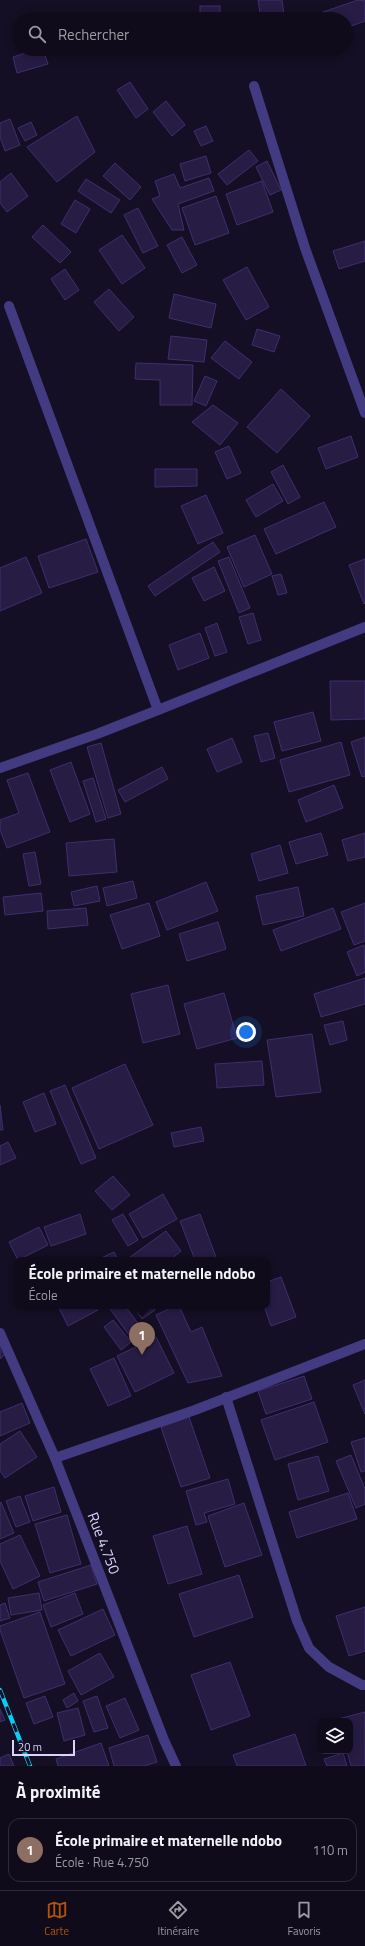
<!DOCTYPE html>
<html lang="fr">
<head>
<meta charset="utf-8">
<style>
  :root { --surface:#0f0b1b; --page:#181424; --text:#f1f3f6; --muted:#9b9ba3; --line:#2f2b3a; --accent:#b45309 }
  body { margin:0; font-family:"Titillium Web",sans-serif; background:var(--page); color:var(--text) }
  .controls { position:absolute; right:12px; bottom:12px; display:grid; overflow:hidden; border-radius:8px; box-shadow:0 2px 10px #0003 }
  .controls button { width:36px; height:36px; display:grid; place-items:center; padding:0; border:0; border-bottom:1px solid var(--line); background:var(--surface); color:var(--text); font:20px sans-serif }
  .scale { position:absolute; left:12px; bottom:10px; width:63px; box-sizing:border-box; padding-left:4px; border:2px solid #dbd3fe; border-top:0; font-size:11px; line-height:14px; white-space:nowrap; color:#dbd3fe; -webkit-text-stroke:3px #140f24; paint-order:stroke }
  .you { position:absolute; left:246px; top:1032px; width:14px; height:14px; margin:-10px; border:3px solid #fff; border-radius:50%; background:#1a73e8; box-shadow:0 0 0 6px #1a73e833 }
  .badge { display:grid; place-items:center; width:26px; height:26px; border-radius:50%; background:var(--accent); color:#fff; font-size:13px; font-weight:700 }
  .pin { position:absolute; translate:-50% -33px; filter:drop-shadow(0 1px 2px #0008) }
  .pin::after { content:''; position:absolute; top:21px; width:14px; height:12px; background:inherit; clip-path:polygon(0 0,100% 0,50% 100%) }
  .popup { position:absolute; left:14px; top:1257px; width:256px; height:52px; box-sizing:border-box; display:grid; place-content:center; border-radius:8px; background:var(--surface); filter:drop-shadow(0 1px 3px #0005); font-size:13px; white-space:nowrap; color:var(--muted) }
  .popup b { font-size:15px; color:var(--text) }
  .popup::after { content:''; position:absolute; left:50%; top:100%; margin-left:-8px; border:8px solid transparent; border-top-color:var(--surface) }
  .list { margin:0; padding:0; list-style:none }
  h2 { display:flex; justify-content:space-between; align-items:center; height:52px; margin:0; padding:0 16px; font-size:17px }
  h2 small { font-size:13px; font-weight:400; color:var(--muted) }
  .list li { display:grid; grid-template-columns:26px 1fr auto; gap:12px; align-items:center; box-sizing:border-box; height:64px; margin:0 8px 8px; padding:0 8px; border:1px solid var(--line); border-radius:12px }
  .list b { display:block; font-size:15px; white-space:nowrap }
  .list p { margin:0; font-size:13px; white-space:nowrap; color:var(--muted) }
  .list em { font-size:13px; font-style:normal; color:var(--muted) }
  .icon { flex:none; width:22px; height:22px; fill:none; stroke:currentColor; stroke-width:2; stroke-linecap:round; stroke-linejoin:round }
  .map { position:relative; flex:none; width:365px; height:1766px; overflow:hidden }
  .search { position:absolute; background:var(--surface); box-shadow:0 2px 10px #0003; left:12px; right:12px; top:12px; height:44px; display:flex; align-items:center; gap:10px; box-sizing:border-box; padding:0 14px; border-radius:22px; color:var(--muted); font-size:15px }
  .sheet { height:124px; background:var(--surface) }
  nav { display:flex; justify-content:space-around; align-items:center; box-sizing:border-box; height:56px; border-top:1px solid var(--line); background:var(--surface); font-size:11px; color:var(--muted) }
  nav a { display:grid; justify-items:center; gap:2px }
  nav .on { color:var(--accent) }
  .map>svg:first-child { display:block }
</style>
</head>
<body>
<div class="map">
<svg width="365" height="1766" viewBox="0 0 365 1766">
  <rect width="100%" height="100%" fill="#140f24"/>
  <g fill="#271c44" stroke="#402e6f">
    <polygon points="258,0 282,0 284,15 261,19"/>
    <polygon points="358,0 365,1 365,21 346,28 346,19 319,19 317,14"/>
    <rect x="200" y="6" width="20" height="13"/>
    <polygon points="39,49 43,49 48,64 17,73 13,57"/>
    <polygon points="130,82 148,109 136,118 117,90"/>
    <polygon points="166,101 185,125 172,136 153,112"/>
    <polygon points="77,116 95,152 57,182 27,147"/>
    <polygon points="10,119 20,145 5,151 0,137 0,123"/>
    <polygon points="31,122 37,135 25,141 18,128"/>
    <polygon points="206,126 213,141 201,146 194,131"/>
    <polygon points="249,150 258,161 227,185 218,174"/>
    <polygon points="206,156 211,173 185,181 180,164"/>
    <polygon points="267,161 281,190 270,195 256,167"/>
    <polygon points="115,163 141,187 130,200 103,176"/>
    <polygon points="11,173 28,196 7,212 0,203 0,182"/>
    <polygon points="174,174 180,188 209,178 214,191 178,204 184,230 172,230 152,199 160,196 155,181"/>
    <polygon points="86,179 120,200 111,213 78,191"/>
    <polygon points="262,181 273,212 237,225 226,194"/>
    <polygon points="216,196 229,233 195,245 182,208"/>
    <polygon points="75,200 90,209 76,233 61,224"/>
    <polygon points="138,208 158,246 143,253 124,215"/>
    <polygon points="43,225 71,252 60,263 32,237"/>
    <polygon points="122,235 145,268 122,284 99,250"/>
    <polygon points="182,237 197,265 182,273 167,245"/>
    <polygon points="365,241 365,261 339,269 333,251"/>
    <polygon points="247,267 269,307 246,320 223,280"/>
    <polygon points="65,269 79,290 65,300 51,279"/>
    <polygon points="109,289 134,317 119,331 94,302"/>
    <polygon points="174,294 216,304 211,328 169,318"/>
    <polygon points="257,329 280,336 274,352 252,345"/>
    <polygon points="171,336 207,340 204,362 168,359"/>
    <polygon points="225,341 252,362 239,379 211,358"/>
    <polygon points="136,363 193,365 192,405 160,405 160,380 135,379"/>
    <polygon points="205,376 217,381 206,406 194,401"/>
    <polygon points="281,389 310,416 277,453 247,427"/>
    <polygon points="213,405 238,423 220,445 192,422"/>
    <polygon points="351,436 358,457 326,469 318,448"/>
    <polygon points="229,446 241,473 227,479 215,452"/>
    <polygon points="283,465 300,497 288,504 271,472"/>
    <polygon points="155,469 197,469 197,486 155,487"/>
    <polygon points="273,484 283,501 256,517 246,500"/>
    <polygon points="206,495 223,533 198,544 181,506"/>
    <polygon points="324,502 336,527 276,554 264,529"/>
    <polygon points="255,535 272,574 244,587 227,547"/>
    <polygon points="86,539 98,572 49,588 38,556"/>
    <polygon points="213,542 220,552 155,596 148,586"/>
    <polygon points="26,557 42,593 0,611 0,568"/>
    <polygon points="229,557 250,608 239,613 218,561"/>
    <polygon points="365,559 365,603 364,604 349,565"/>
    <polygon points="214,567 225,591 204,601 192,578"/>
    <polygon points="281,574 287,593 278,595 272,576"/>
    <polygon points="253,613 261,640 248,644 239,617"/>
    <polygon points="217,623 227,652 215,656 205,628"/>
    <polygon points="200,633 209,658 178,670 169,645"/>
    <polygon points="330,681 365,681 365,719 331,720"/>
    <polygon points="313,712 321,741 282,751 274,722"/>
    <polygon points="268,733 275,758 261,762 254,736"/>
    <polygon points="365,737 365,776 362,777 351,742"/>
    <polygon points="232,738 242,762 217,772 207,749"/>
    <polygon points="341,742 350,775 289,792 280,760"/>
    <polygon points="101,743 121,814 108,818 87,747"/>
    <polygon points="71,762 90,814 70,822 50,770"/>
    <polygon points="162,767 168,779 125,802 118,790"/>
    <polygon points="28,773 50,832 7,848 0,830 0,820 19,813 7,780"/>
    <polygon points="93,778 106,819 96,822 83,781"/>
    <polygon points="334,785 343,808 306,822 298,800"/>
    <polygon points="321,833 328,855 296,864 289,842"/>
    <polygon points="365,833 365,857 348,861 342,840"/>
    <polygon points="114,839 117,872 69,876 66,843"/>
    <polygon points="280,845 288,873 259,881 251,854"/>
    <polygon points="35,852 41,884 29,886 23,854"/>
    <polygon points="133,881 137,898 107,906 103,888"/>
    <polygon points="206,882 218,911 167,930 156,902"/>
    <polygon points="97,886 100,901 74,906 71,892"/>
    <polygon points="298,887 304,916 263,925 256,896"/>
    <polygon points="41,893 43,911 5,915 3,897"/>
    <polygon points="149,903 160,936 122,949 110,915"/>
    <polygon points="365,903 365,941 354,945 341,912"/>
    <polygon points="86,908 88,925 48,929 47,911"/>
    <polygon points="333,908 341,929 281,951 273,930"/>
    <polygon points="218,922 226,949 187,961 179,934"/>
    <polygon points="364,945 365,972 357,976 347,952"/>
    <polygon points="365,978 365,1004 321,1017 314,994"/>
    <polygon points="168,985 180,1034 143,1043 131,994"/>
    <polygon points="224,993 237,1038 197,1049 184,1004"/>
    <polygon points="343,1021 347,1040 330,1045 324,1025"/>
    <polygon points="312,1034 321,1092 276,1097 267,1040"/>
    <polygon points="262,1061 264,1085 217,1088 215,1064"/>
    <polygon points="125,1064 153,1125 99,1149 72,1088"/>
    <polygon points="65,1085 96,1158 81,1164 50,1091"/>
    <polygon points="44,1093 56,1124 35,1132 23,1102"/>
    <polygon points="0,1105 3,1130 0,1130"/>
    <polygon points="201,1127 204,1141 174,1147 171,1133"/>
    <polygon points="8,1142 16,1158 0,1165 0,1146"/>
    <polygon points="113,1176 130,1195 112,1210 95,1191"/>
    <polygon points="163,1194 177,1219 143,1238 129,1214"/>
    <polygon points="80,1214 86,1234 51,1246 44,1227"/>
    <polygon points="123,1214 138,1240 128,1246 112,1220"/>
    <polygon points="200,1214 217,1260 195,1260 180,1221"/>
    <polygon points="39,1227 48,1245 18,1260 9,1242"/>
    <polygon points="166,1231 181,1251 170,1260 126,1260"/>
    <polygon points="114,1252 118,1260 97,1260"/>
    <polygon points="281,1277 296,1317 271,1326 264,1306 267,1306 267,1282"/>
    <polygon points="58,1306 96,1306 98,1310 68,1326"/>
    <polygon points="108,1306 125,1306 140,1326 129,1335"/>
    <polygon points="133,1306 153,1306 155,1310 142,1319"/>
    <polygon points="175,1306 179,1306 191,1332 202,1327 222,1376 188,1383 156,1315"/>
    <polygon points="113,1320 131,1342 121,1350 104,1327"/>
    <polygon points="156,1337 174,1373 135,1392 117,1356"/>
    <polygon points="0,1345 6,1353 0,1359"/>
    <polygon points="114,1358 131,1396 108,1406 90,1369"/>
    <polygon points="304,1376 312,1399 266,1414 258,1391"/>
    <polygon points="365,1380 365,1414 353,1385"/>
    <polygon points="314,1402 328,1442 275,1460 261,1420"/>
    <polygon points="22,1403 30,1423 0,1436 0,1412"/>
    <polygon points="189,1417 210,1478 181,1487 161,1427"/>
    <polygon points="20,1431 37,1457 5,1478 0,1471 0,1444"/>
    <polygon points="365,1438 365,1471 361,1472 351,1442"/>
    <polygon points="351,1455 365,1489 365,1504 356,1508 336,1461"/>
    <polygon points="318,1456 329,1491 298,1500 288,1464"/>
    <polygon points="228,1479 235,1504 204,1513 207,1522 196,1525 186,1491"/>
    <polygon points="54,1487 61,1512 33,1521 25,1496"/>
    <polygon points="348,1493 357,1519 297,1538 289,1512"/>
    <polygon points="20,1496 30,1522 16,1527 6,1501"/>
    <polygon points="1,1502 14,1533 0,1539 0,1503"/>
    <polygon points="244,1503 262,1555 225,1567 208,1516"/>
    <polygon points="67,1515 81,1564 50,1573 35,1524"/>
    <polygon points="187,1526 202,1574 168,1584 153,1536"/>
    <polygon points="20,1535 40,1576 13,1589 0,1561 0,1544"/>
    <polygon points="91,1565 97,1584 44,1601 38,1582"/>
    <polygon points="239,1575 253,1617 194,1637 179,1594"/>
    <polygon points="39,1593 42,1610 11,1615 8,1598"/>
    <polygon points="75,1593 83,1614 51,1627 43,1605"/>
    <polygon points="5,1603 10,1618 0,1621 0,1605"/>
    <polygon points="365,1607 365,1651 349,1656 336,1616"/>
    <polygon points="103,1609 115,1635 71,1656 58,1630"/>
    <polygon points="40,1612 65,1684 24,1698 0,1630 0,1626"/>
    <polygon points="100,1653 114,1677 81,1695 68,1671"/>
    <polygon points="230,1662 250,1716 211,1730 191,1675"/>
    <polygon points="74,1693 78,1701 67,1708 63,1700"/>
    <polygon points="45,1696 53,1717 34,1724 26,1703"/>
    <polygon points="97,1696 108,1728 94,1732 83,1701"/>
    <polygon points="125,1698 139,1730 120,1738 106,1706"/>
    <polygon points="78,1708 85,1735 64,1741 57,1713"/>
    <polygon points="0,1709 5,1720 0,1722"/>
    <polygon points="365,1712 365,1766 351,1766 347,1751 350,1751 350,1721 338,1721 338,1719"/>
    <polygon points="295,1734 306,1766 237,1766 233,1755"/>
    <polygon points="148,1735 157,1762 144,1766 114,1766 109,1748"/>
    <polygon points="101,1743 109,1766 58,1766 56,1759"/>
    <polygon points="343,1753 347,1766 327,1766 324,1759"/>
    <polygon points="9,1754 14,1766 0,1766 0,1758"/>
  </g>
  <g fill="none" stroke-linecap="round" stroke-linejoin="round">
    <g stroke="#433b81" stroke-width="10">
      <polyline points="254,86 305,248 365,413"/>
      <polyline points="9,306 158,710 365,627"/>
      <polyline points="0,768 97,734 158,710"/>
      <polyline points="0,1333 55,1458 164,1740 176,1766"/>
      <polyline points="226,1397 297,1621 309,1648 329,1667 362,1685 365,1685"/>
      <polyline points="55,1458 195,1410 365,1344"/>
    </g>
    <defs>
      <polyline id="rail" points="0,1690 30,1766"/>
    </defs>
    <use href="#rail" stroke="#08cdf5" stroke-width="4.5"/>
    <use href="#rail" stroke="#140f24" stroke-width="3" stroke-dasharray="9" stroke-linecap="butt"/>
  </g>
  <g text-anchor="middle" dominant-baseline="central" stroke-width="3.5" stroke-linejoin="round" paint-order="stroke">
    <g font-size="15" fill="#dbd3fe" stroke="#140f24">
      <text transform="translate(104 1543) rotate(69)">Rue 4.750</text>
    </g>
  </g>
</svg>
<div class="controls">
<button><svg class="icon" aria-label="layers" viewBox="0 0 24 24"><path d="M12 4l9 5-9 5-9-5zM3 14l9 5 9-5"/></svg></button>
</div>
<div class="scale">20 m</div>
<div class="you"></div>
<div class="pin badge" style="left:142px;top:1355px;background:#8d6e63">1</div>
<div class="popup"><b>École primaire et maternelle ndobo</b>École</div>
<div class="search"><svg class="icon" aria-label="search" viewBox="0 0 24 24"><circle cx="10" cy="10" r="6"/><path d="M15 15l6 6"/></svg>Rechercher</div>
</div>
<section class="sheet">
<h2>À proximité<small></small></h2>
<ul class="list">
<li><span class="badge" style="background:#8d6e63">1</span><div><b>École primaire et maternelle ndobo</b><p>École · Rue 4.750</p></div><em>110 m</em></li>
</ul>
</section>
<nav>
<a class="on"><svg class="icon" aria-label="map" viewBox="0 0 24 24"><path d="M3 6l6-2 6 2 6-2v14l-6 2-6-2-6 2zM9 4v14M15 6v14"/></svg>Carte</a>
<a><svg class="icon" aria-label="directions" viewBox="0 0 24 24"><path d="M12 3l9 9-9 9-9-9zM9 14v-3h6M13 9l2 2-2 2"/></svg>Itinéraire</a>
<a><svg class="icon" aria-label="saved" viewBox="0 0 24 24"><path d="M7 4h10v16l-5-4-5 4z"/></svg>Favoris</a>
</nav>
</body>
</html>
